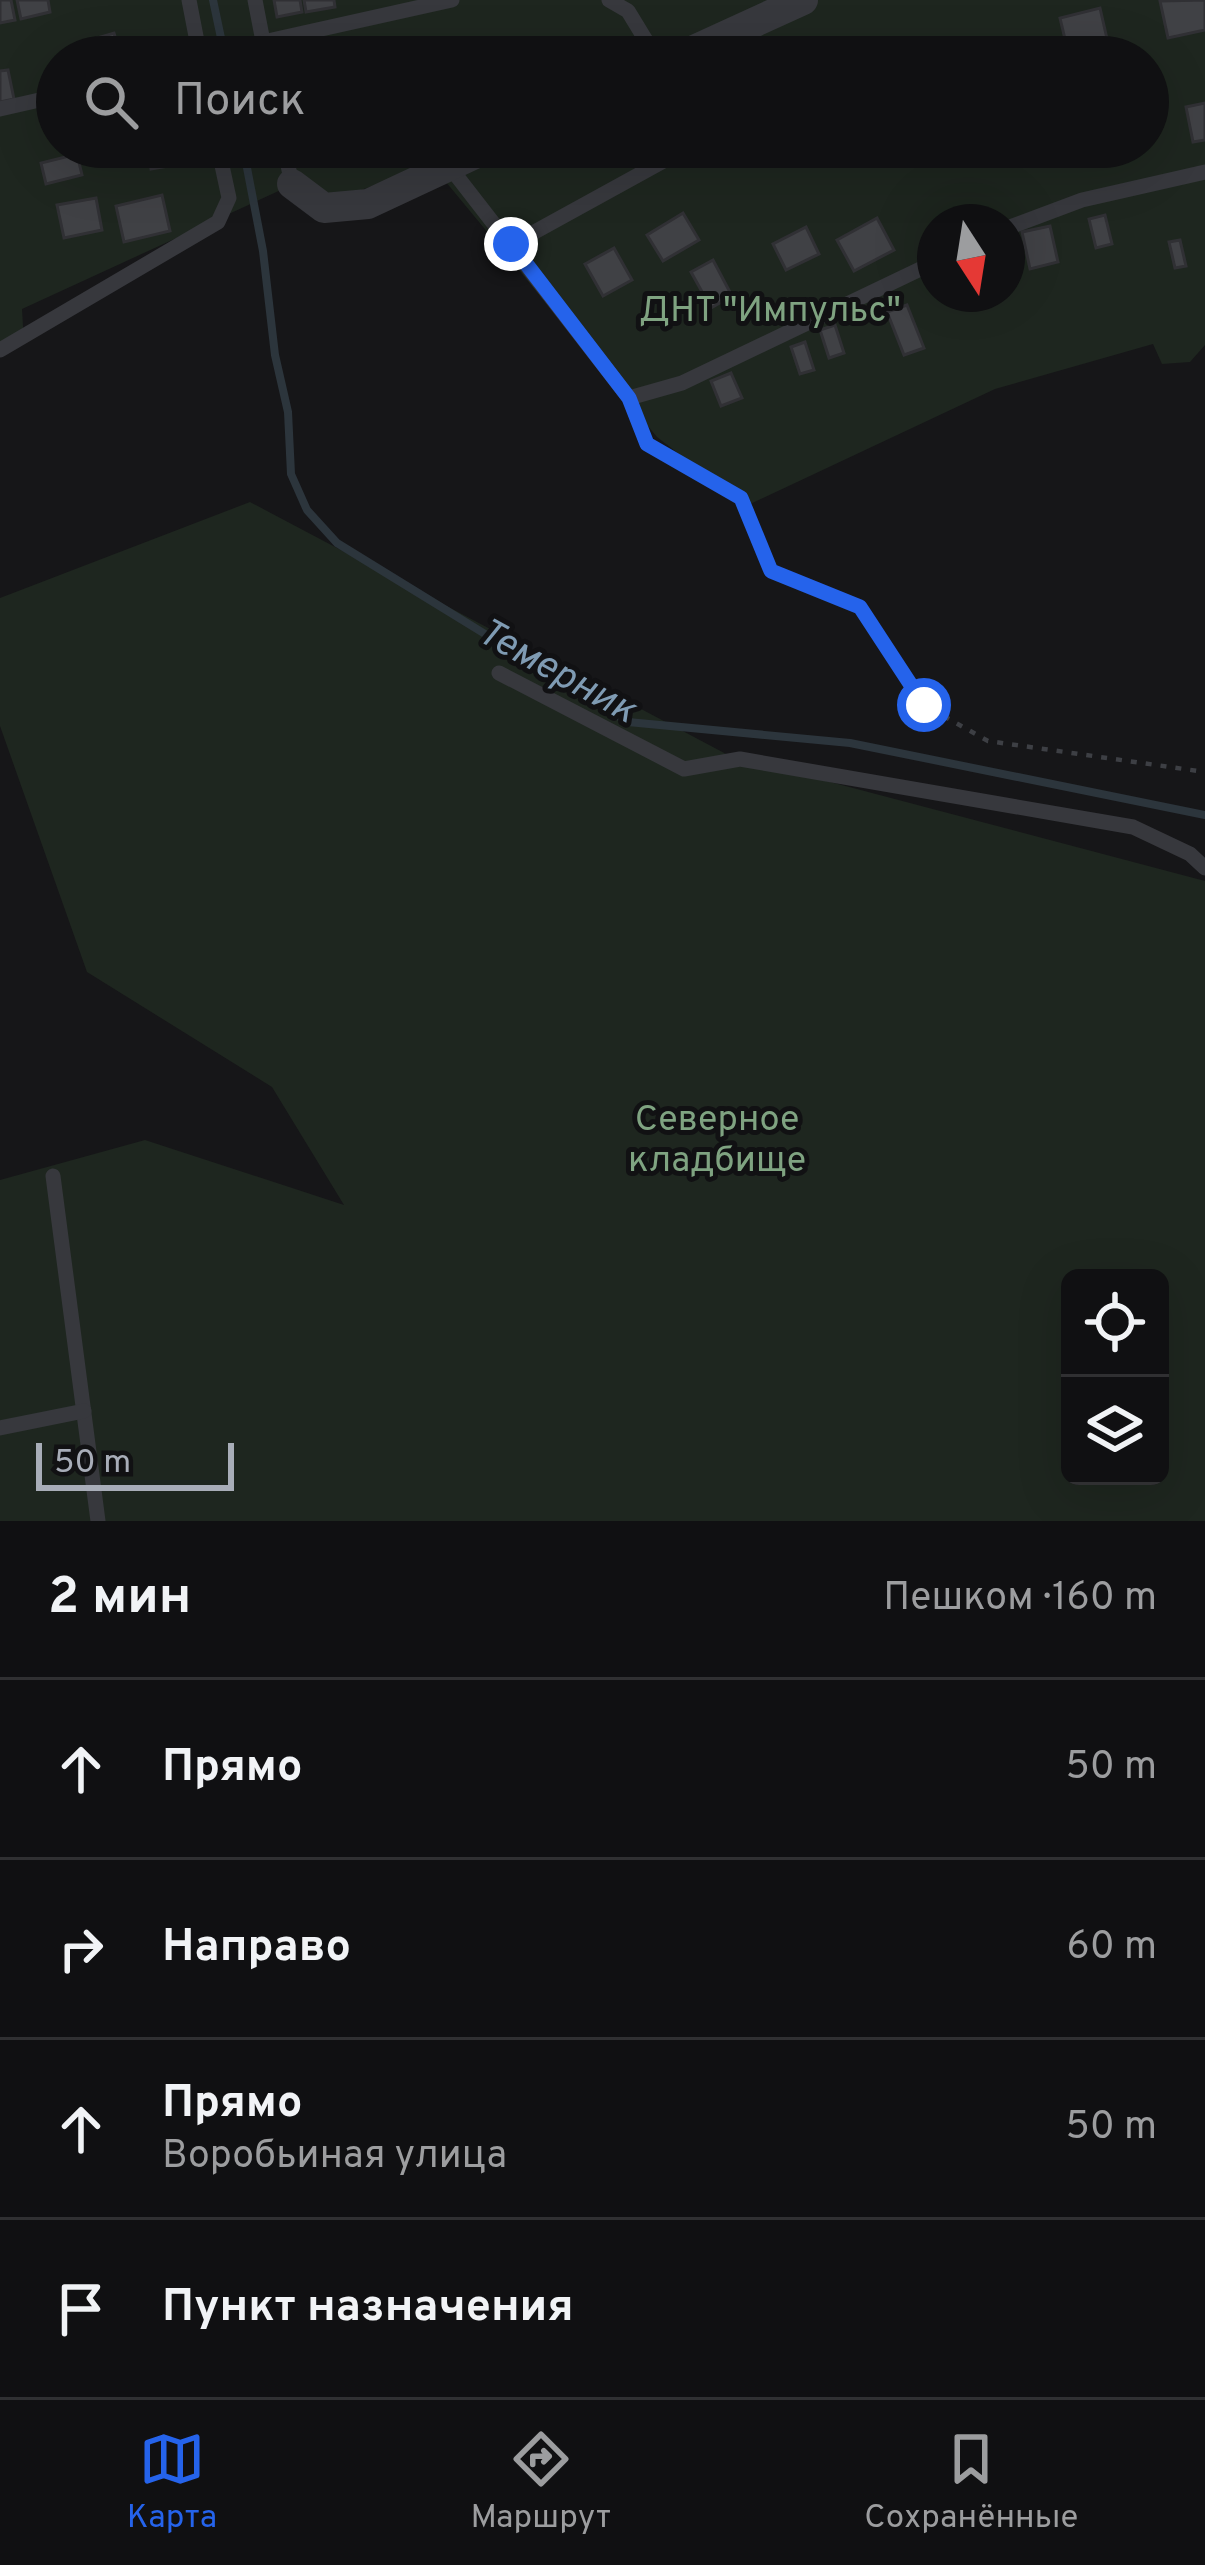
<!DOCTYPE html>
<html lang="ru">
<head>
<meta charset="utf-8">
<style>
  :root { --surface:#101012; --page:#19191b; --text:#f1f3f6; --muted:#9c9d9f; --line:#303032; --accent:#2563eb }
  body { margin:0; font-family:Overpass,sans-serif; background:var(--page); color:var(--text) }
  .controls { position:absolute; right:36px; bottom:36px; display:grid; overflow:hidden; border-radius:18px; box-shadow:0 12px 48px #0002 }
  .controls button { width:108px; height:108px; display:grid; place-items:center; padding:0; border:0; border-bottom:3px solid var(--line); background:var(--surface); color:var(--text); font:60px sans-serif }
  .compass { position:absolute; left:917px; top:204px; width:108px; height:108px; border-radius:50%; background:var(--surface); box-shadow:0 12px 48px #0002; rotate:168deg }
  .scale { position:absolute; left:36px; bottom:30px; width:198px; box-sizing:border-box; padding-left:12px; border:6px solid #a8adb8; border-top:0; font-size:33px; line-height:42px; white-space:nowrap; color:#a8adb8; -webkit-text-stroke:9px #111113; paint-order:stroke }
  .stop { position:absolute; width:36px; height:36px; margin:-27px; border:9px solid #2563eb; border-radius:50%; background:#fff }
  .stop.end { background:#2563eb; border-color:#fff; box-shadow:0 3px 12px #0008 }
  .list { margin:0; padding:0; list-style:none }
  h2 { display:flex; justify-content:space-between; align-items:center; height:156px; margin:0; padding:0 48px; font-size:51px }
  h2 small { font-size:39px; font-weight:400; color:var(--muted) }
  .list li { display:grid; grid-template-columns:78px 1fr auto; gap:36px; align-items:center; box-sizing:border-box; height:180px; padding:0 48px; border-top:3px solid var(--line) }
  .list b { display:block; font-size:45px; white-space:nowrap }
  .list p { margin:0; font-size:39px; white-space:nowrap; color:var(--muted) }
  .list em { font-size:39px; font-style:normal; color:var(--muted) }
  .icon { flex:none; width:66px; height:66px; fill:none; stroke:currentColor; stroke-width:2; stroke-linecap:round; stroke-linejoin:round }
  .map { position:relative; flex:none; width:1205px; height:1521px; overflow:hidden }
  .search { position:absolute; background:var(--surface); box-shadow:0 12px 48px #0002; left:36px; right:36px; top:36px; height:132px; display:flex; align-items:center; gap:30px; box-sizing:border-box; padding:0 42px; border-radius:66px; color:var(--muted); font-size:45px }
  .sheet { height:876px; background:var(--surface) }
  nav { display:flex; justify-content:space-around; align-items:center; box-sizing:border-box; height:168px; border-top:3px solid var(--line); background:var(--surface); font-size:33px; color:var(--muted) }
  nav a { display:grid; justify-items:center; gap:6px }
  nav .on { color:var(--accent) }
  .map>svg:first-child { display:block }
</style>
</head>
<body>
<div class="map">
<svg width="1205" height="1521" viewBox="0 0 1205 1521">
  <rect width="100%" height="100%" fill="#161618"/>
  <g fill="#1e261f" fill-rule="evenodd">
    <path d="M0,0H1205V345L1190,362L1162,364L1153,344L995,389L746,506L657,437L431,164L321,205L283,189L22,309L24,343L0,354ZM57,57H1148V147H57ZM935,222H1007V294H935Z"/>
    <path d="M250,502L728,755L1205,881V1521H0V1180L145,1140L344,1205L272,1087L87,972L0,726V598ZM1070,1278H1160V1476H1070Z"/>
  </g>
  <g fill="none" stroke-linecap="round" stroke-linejoin="round">
    <g stroke="#2c353c" stroke-width="8">
      <polyline points="213,0 225,57"/>
      <polyline points="243,147 263,251 275,355 288,412 291,474 307,510 337,543 628,722 850,743 1205,815"/>
    </g>
  </g>
  <g fill="#404145" stroke="#303034" stroke-width="3">
    <polygon points="0,0 11,0 15,20 0,23"/>
    <polygon points="17,0 48,0 50,12 21,19"/>
    <polygon points="274,0 300,0 302,12 277,17"/>
    <polygon points="304,0 334,0 335,7 306,12"/>
    <polygon points="1205,0 1205,30 1168,38 1160,1"/>
    <polygon points="1100,8 1108,43 1068,52 1060,18"/>
    <polygon points="114,33 121,57 76,57 73,45"/>
    <polygon points="8,70 14,99 0,102 0,71"/>
    <polygon points="1205,103 1205,140 1193,142 1186,107"/>
    <polygon points="148,147 183,147 186,163 151,169"/>
    <polygon points="77,154 82,175 46,184 41,163"/>
    <polygon points="162,195 170,231 124,242 116,206"/>
    <polygon points="96,198 102,230 64,238 57,205"/>
    <polygon points="683,213 699,240 663,261 647,235"/>
    <polygon points="1105,215 1112,244 1096,248 1089,219"/>
    <polygon points="877,218 894,250 854,271 837,240"/>
    <polygon points="1050,226 1058,262 1030,269 1022,232"/>
    <polygon points="806,227 819,254 786,270 773,244"/>
    <polygon points="1180,240 1186,266 1175,268 1169,242"/>
    <polygon points="614,248 632,280 603,296 585,264"/>
    <polygon points="713,260 732,296 711,308 691,272"/>
    <polygon points="954,294 984,294 985,298 958,306"/>
    <polygon points="907,305 924,348 904,355 887,312"/>
    <polygon points="835,325 844,353 829,358 820,330"/>
    <polygon points="805,342 814,370 800,374 791,347"/>
    <polygon points="731,373 742,398 721,406 711,381"/>
  </g>
  <g fill="none" stroke-linecap="round" stroke-linejoin="round">
    <polyline stroke="#3d3f44" stroke-width="4.5" stroke-dasharray="6 9" stroke-linecap="butt" points="637,419 647,444 741,498 771,571 860,607 924,705 988,741 1205,772"/>
    <g stroke="#37383d" stroke-width="15">
      <polyline points="189,0 200,57"/>
      <polyline points="255,0 266,57"/>
      <polyline points="609,0 628,11 656,57"/>
      <polyline points="263,42 452,0"/>
      <polyline points="0,109 57,96"/>
      <polyline points="284,147 292,184"/>
      <polyline points="449,166 629,398 682,383 935,262"/>
      <polyline points="1007,228 1082,200 1205,172"/>
      <polyline points="511,245 689,147"/>
      <polyline points="0,350 218,222 229,198 218,147"/>
      <polyline points="499,673 684,769 740,759 1133,827 1190,854 1205,868"/>
      <polyline points="53,1176 98,1521"/>
      <polyline points="0,1428 84,1411"/>
    </g>
    <g stroke="#37383d" stroke-width="30">
      <polyline points="679,57 803,0"/>
      <polyline points="292,184 324,208 368,204 490,147"/>
    </g>
  </g>
  <g fill="none" stroke-linecap="round" stroke-linejoin="round">
    <polyline stroke="#2563eb" stroke-width="15" points="511,244 629,398 647,444 741,498 771,571 860,607 924,705"/>
  </g>
  <g text-anchor="middle" dominant-baseline="central" stroke-width="10" stroke-linejoin="round" paint-order="stroke">
    <g font-size="36" fill="#7fa381" stroke="#111113">
      <text x="770" y="312">ДНТ "Импульс"</text>
      <text x="717" y="1121">Северное<tspan x="717" dy="41">кладбище</tspan></text>
    </g>
    <g font-size="39" font-style="italic" fill="#7f9bb3" stroke="#111113">
      <text transform="translate(556 673) rotate(29)">Темерник</text>
    </g>
  </g>
</svg>
<div class="controls">
<button><svg class="icon" aria-label="locate" viewBox="0 0 24 24"><circle cx="12" cy="12" r="6"/><path d="M12 2v4M12 18v4M2 12h4M18 12h4"/></svg></button>
<button><svg class="icon" aria-label="layers" viewBox="0 0 24 24"><path d="M12 4l9 5-9 5-9-5zM3 14l9 5 9-5"/></svg></button>
</div>
<svg class="compass" viewBox="-18 -18 36 36"><path d="M0-13l5 13h-10z" fill="#e53935"/><path d="M0 13l5-13h-10z" fill="#9c9d9f"/></svg>
<div class="scale">50 m</div>
<div class="stop" style="left:924px;top:705px"></div>
<div class="stop end" style="left:511px;top:244px"></div>
<div class="search"><svg class="icon" aria-label="search" viewBox="0 0 24 24"><circle cx="10" cy="10" r="6"/><path d="M15 15l6 6"/></svg>Поиск</div>
</div>
<section class="sheet">
<h2>2 мин<small>Пешком · 160 m</small></h2>
<ul class="list">
<li><svg class="icon" aria-label="ahead" viewBox="0 0 24 24"><path d="M12 20V5M6 11l6-6 6 6"/></svg><div><b>Прямо</b></div><em>50 m</em></li>
<li><svg class="icon" aria-label="right" viewBox="0 0 24 24"><path d="M7 20v-9h11M14 6l5 5-5 5"/></svg><div><b>Направо</b></div><em>60 m</em></li>
<li><svg class="icon" aria-label="ahead" viewBox="0 0 24 24"><path d="M12 20V5M6 11l6-6 6 6"/></svg><div><b>Прямо</b><p>Воробьиная улица</p></div><em>50 m</em></li>
<li><svg class="icon" aria-label="arrive" viewBox="0 0 24 24"><path d="M6 21V4h12l-3 4 3 4H6"/></svg><div><b>Пункт назначения</b></div></li>
</ul>
</section>
<nav>
<a class="on"><svg class="icon" aria-label="map" viewBox="0 0 24 24"><path d="M3 6l6-2 6 2 6-2v14l-6 2-6-2-6 2zM9 4v14M15 6v14"/></svg>Карта</a>
<a><svg class="icon" aria-label="directions" viewBox="0 0 24 24"><path d="M12 3l9 9-9 9-9-9zM9 14v-3h6M13 9l2 2-2 2"/></svg>Маршрут</a>
<a><svg class="icon" aria-label="saved" viewBox="0 0 24 24"><path d="M7 4h10v16l-5-4-5 4z"/></svg>Сохранённые</a>
</nav>
</body>
</html>
